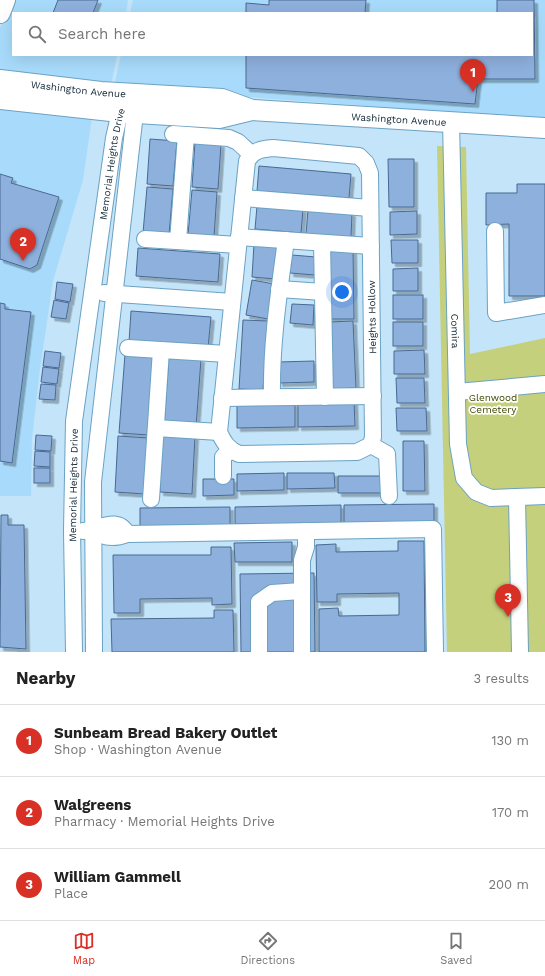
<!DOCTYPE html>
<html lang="en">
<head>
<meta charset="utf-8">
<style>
  :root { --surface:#fff; --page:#f2f2f2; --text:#222; --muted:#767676; --line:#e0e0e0; --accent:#d93025 }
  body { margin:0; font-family:"Work Sans",sans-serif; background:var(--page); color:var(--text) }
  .you { position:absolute; left:342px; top:292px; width:14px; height:14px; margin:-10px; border:3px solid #fff; border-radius:50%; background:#1a73e8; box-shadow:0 0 0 6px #1a73e833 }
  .badge { display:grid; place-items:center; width:26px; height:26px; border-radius:50%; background:var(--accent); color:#fff; font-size:13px; font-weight:700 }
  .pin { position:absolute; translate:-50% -33px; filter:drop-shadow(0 1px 2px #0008) }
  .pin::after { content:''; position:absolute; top:21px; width:14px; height:12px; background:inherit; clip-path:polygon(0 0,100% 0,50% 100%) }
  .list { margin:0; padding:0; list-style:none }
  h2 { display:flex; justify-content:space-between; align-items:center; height:52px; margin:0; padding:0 16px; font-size:17px }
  h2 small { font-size:13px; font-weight:400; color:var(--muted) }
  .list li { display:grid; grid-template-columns:26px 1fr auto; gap:12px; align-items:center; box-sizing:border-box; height:72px; padding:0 16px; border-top:1px solid var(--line) }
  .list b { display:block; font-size:15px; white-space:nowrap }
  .list p { margin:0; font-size:13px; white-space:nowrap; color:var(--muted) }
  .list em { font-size:13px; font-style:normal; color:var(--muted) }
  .icon { flex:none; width:22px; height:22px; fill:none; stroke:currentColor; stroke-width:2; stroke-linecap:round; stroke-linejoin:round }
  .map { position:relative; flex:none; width:545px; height:652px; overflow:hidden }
  .search { position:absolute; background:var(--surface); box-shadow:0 4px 16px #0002; left:12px; right:12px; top:12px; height:44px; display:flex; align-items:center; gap:10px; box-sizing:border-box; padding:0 14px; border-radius:0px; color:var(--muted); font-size:15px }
  .sheet { height:268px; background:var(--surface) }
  nav { display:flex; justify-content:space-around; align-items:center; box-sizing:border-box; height:56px; border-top:1px solid var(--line); background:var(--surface); font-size:11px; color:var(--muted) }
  nav a { display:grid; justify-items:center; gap:2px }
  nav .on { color:var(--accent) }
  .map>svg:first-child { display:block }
</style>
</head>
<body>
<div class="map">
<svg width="545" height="652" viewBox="0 0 545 652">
  <defs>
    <filter id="shadow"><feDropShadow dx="3.5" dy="3.5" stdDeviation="0" flood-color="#0004"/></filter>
  </defs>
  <rect width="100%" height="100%" fill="#c3e4f9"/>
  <g fill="#a8dbfb">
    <polygon points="10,0 128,0 126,13 13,13 13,55 117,55 111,86 0,73 0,28"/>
    <polygon points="133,0 545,0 545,119 114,87 121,55 532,55 532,13 130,13"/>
    <polygon points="0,107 92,117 83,180 53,281 40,369 32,439 31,496 0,496"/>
  </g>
  <polygon fill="#c4d07b" points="437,146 466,147 470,354 545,338 545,652 447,652"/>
  <g fill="#8eb0dd" stroke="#496992" filter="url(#shadow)">
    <polygon points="58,0 98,0 93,13 53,13"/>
    <polygon points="269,0 366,0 365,13 246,13 246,3 269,5"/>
    <polygon points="497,0 534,0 535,79 478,79 475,104 246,88 246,55 532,55 532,13 497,13"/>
    <polygon points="150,139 177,141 173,186 147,184"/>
    <polygon points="195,142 221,144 218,189 192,187"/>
    <polygon points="388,159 414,159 414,207 389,207"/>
    <polygon points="259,166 351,174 349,198 257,191"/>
    <polygon points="0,174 13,178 11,183 59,197 37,265 30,269 0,259"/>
    <polygon points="517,184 545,184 545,296 509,296 509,224 486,225 486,193 517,193"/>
    <polygon points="147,187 173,189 169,235 143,233"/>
    <polygon points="192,190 217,192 214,237 188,235"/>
    <polygon points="257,206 303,209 301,233 255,229"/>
    <polygon points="308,210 352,213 351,237 306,234"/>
    <polygon points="417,211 417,234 390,235 390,212"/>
    <polygon points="391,240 418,240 418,263 392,263"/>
    <polygon points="254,244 279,246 276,279 252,277"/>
    <polygon points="138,248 220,254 218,282 136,276"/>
    <polygon points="328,250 353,250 354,319 329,319"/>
    <polygon points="292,255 316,257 315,275 290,273"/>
    <polygon points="418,268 418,291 393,291 393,269"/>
    <polygon points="252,280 274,284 268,319 246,315"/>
    <polygon points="57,282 73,284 70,302 55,299"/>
    <rect x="393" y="295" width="30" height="24"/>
    <polygon points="54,300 69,303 66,319 51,317"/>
    <polygon points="0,303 5,304 5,309 31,312 12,463 0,461"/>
    <polygon points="292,304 314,305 313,325 290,323"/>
    <polygon points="131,311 211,317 208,348 129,342"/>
    <polygon points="243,320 268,321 263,390 239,389"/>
    <polygon points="353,321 356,388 331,389 329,322"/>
    <rect x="393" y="322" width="30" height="24"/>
    <polygon points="424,350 425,374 394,374 394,351"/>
    <polygon points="45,351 61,353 59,368 43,366"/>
    <polygon points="125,354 156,357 149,435 119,433"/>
    <polygon points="169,356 201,359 196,427 164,425"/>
    <polygon points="314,361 314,382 279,383 278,362"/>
    <polygon points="43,367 59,369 57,384 41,382"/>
    <polygon points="396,378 424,378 425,403 397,403"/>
    <polygon points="41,384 56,385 55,400 39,399"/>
    <polygon points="354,401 355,426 298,427 298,402"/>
    <polygon points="295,403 295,427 237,428 237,404"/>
    <polygon points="396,408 426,408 427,431 397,431"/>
    <polygon points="162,434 195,436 192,494 160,492"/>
    <polygon points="36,435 52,436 51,451 35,450"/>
    <polygon points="118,436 148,438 145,494 115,492"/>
    <polygon points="403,441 424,441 425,491 403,491"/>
    <polygon points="35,451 50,452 50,467 34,466"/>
    <rect x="34" y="468" width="16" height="15"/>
    <polygon points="284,473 284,490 237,491 237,474"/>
    <polygon points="287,473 334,473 335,488 287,489"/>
    <polygon points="338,476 386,476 387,493 338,493"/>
    <polygon points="203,479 234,479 234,495 203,496"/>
    <polygon points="434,504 434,522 344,523 344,505"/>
    <polygon points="341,505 341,523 235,524 235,507"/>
    <polygon points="230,507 230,525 140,527 140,508"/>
    <polygon points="1,515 8,515 8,525 24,525 26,649 0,647"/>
    <polygon points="398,541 424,541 425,652 319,652 319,609 338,608 339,616 399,615 399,593 337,594 337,602 317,602 316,545 336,544 336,552 398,551"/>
    <polygon points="292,542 292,562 235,562 234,543"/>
    <polygon points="211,547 231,547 232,604 212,605 212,598 140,599 140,613 114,613 113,555 211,555"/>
    <polygon points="314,573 315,652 241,652 240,574"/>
    <polygon points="214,610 233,610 234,652 112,652 111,619 214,618"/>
  </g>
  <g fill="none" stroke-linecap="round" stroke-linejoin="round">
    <defs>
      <g id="minor">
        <path id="s1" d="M451,121L458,444L464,478L476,492L491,498L545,496"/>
        <polyline points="173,134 229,138 238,142 251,154"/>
        <path d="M273,148L359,156L366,163L370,173L373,437L371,445L357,452L239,454C228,449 224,443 219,432L247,161C253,150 262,149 273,148Z"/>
        <polyline points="243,198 370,208"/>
        <polyline points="495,231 496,313 545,305"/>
        <polyline points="239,237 371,246"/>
        <polyline points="145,239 238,245"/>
        <polyline points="178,241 186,135"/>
        <polyline points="322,243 325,397"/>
        <polyline points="279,289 323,292"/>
        <polyline points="104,293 232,302"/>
        <polyline points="128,348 227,354"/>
        <polyline points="457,392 545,384"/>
        <path d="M272,397C271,344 279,292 286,240"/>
        <polyline points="222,398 373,396"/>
        <polyline points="156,428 219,432"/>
        <polyline points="371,445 387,454 389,496"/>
        <polyline points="223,476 223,457 230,450"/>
        <polyline points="517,497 520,652"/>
        <polyline points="151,499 161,350"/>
        <path d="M83,531C98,530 118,515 127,534C114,539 103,538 93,530"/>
        <polyline points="127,534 433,529 435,652"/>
        <path id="s2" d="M74,652L72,531L74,421L114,138L120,112L125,102"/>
        <polyline points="94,652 93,482 135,113 132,102"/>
        <polyline points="259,652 259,602 272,593 301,591"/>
        <polyline points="302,652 302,560 306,547 306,531"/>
      </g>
      <g id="major">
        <polyline points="0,13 5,0"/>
        <path id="s3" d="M0,80L101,92L222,99L252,110L545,128"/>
        <polyline points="0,99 120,112 219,118 252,110"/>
      </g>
    </defs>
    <use href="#minor" stroke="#6ba2c3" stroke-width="18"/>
    <use href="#major" stroke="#6ba2c3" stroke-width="22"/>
    <use href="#minor" stroke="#fff" stroke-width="16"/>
    <use href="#major" stroke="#fff" stroke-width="20"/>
  </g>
  <g text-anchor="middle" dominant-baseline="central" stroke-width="3.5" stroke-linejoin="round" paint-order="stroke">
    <g font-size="10" fill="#102734" stroke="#fff">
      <text stroke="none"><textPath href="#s3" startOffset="79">Washington Avenue</textPath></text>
      <text stroke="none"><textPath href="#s3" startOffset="402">Washington Avenue</textPath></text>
      <text stroke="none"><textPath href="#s2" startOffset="491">Memorial Heights Drive</textPath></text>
      <text transform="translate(372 317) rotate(-91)">Heights Hollow</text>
      <text stroke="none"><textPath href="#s1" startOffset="210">Comira</textPath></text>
      <text stroke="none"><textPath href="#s2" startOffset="167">Memorial Heights Drive</textPath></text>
    </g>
    <g font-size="10" fill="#3f4500" stroke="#fff">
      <text x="493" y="397">Glenwood<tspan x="493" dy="12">Cemetery</tspan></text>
    </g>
  </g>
</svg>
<div class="you"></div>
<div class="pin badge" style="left:473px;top:92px">1</div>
<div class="pin badge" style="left:23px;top:261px">2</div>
<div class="pin badge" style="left:508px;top:617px">3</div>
<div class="search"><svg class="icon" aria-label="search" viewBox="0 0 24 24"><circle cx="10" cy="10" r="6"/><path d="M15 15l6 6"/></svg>Search here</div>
</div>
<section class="sheet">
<h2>Nearby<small>3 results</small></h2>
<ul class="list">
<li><span class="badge">1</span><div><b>Sunbeam Bread Bakery Outlet</b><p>Shop · Washington Avenue</p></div><em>130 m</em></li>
<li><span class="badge">2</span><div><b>Walgreens</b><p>Pharmacy · Memorial Heights Drive</p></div><em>170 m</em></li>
<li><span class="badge">3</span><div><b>William Gammell</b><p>Place</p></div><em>200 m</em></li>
</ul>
</section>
<nav>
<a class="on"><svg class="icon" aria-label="map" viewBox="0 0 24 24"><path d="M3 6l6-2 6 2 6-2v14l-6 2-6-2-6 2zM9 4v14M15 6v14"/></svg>Map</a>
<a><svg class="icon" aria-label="directions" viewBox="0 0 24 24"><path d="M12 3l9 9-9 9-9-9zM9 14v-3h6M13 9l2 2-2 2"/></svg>Directions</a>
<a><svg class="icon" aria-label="saved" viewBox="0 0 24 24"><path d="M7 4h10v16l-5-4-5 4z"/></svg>Saved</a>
</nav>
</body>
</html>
